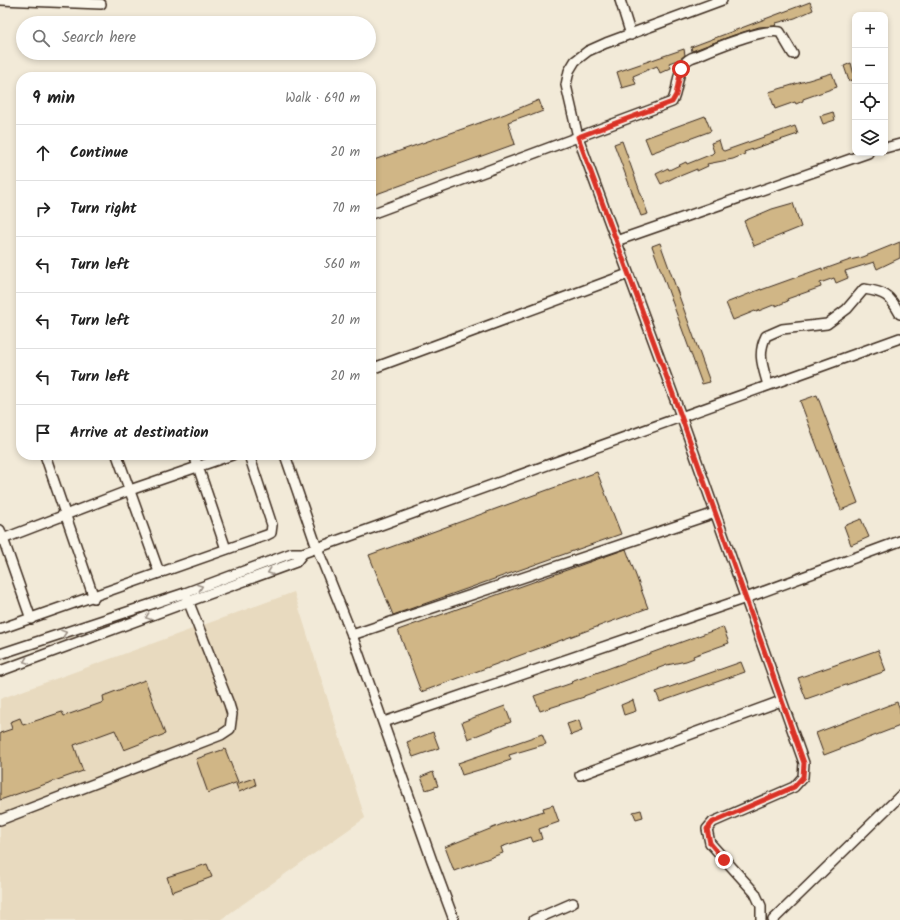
<!DOCTYPE html>
<html lang="en">
<head>
<meta charset="utf-8">
<style>
  :root { --surface:#fff; --page:#f6f6f6; --text:#222; --muted:#767676; --line:#e0e0e0 }
  body { margin:0; font-family:Kalam,sans-serif; background:var(--page); color:var(--text) }
  .controls { position:absolute; right:12px; top:12px; display:grid; overflow:hidden; border-radius:8px; box-shadow:0 2px 6px #0003 }
  .controls button { width:36px; height:36px; display:grid; place-items:center; padding:0; border:0; border-bottom:1px solid var(--line); background:var(--surface); color:var(--text); font:20px sans-serif }
  .stop { position:absolute; width:12px; height:12px; margin:-9px; border:3px solid #d93025; border-radius:50%; background:#fff }
  .stop.end { background:#d93025; border-color:#fff; box-shadow:0 1px 4px #0008 }
  .list { margin:0; padding:0; list-style:none }
  h2 { display:flex; justify-content:space-between; align-items:center; height:52px; margin:0; padding:0 16px; font-size:17px }
  h2 small { font-size:13px; font-weight:400; color:var(--muted) }
  .list li { display:grid; grid-template-columns:26px 1fr auto; gap:12px; align-items:center; box-sizing:border-box; height:56px; padding:0 16px; border-top:1px solid var(--line) }
  .list b { display:block; font-size:15px; white-space:nowrap }
  .list em { font-size:13px; font-style:normal; color:var(--muted) }
  .icon { flex:none; width:22px; height:22px; fill:none; stroke:currentColor; stroke-width:2; stroke-linecap:round; stroke-linejoin:round }
  .map { position:relative; flex:none; width:900px; height:920px; overflow:hidden }
  .search { position:absolute; background:var(--surface); box-shadow:0 2px 6px #0003; left:16px; top:16px; width:360px; height:44px; display:flex; align-items:center; gap:10px; box-sizing:border-box; padding:0 14px; border-radius:22px; color:var(--muted); font-size:15px }
  .panel { position:absolute; background:var(--surface); box-shadow:0 2px 6px #0003; left:16px; top:72px; width:360px; height:388px; border-radius:16px }
  .map>svg:first-child { display:block }
</style>
</head>
<body>
<div class="map">
<svg width="900" height="920" viewBox="0 0 900 920">
  <rect width="100%" height="100%" fill="#f2ead8"/>
  <filter id="ink" filterUnits="userSpaceOnUse"><feTurbulence type="fractalNoise" baseFrequency=".025" numOctaves="2"/><feDisplacementMap in="SourceGraphic" scale="8" xChannelSelector="R" yChannelSelector="G"/><feConvolveMatrix kernelMatrix="1 2 1 2 8 2 1 2 1" color-interpolation-filters="sRGB"/></filter>
  <g filter="url(#ink)">
    <polygon fill="#e8dabf" points="294,592 365,818 220,920 0,920 0,699"/>
    <g fill="#d0b686" stroke="#3b2a1e">
      <polygon points="810,2 813,10 795,18 776,23 775,26 759,27 734,35 692,51 691,47"/>
      <polygon points="684,49 685,55 680,59 669,63 671,68 660,73 657,66 633,76 636,84 622,88 617,72"/>
      <polygon points="851,63 855,79 849,81 844,66"/>
      <polygon points="832,73 837,87 803,99 803,101 796,104 795,102 775,109 769,92"/>
      <polygon points="539,100 543,111 530,116 530,114 508,122 515,144 371,196 371,161 505,114"/>
      <polygon points="833,112 835,120 823,124 820,116"/>
      <polygon points="705,116 711,131 651,153 645,138"/>
      <polygon points="795,126 798,134 744,152 745,154 733,159 707,164 708,166 697,171 697,169 680,176 679,175 661,184 656,174 668,168 669,170 686,162 687,164 712,154 714,152 711,143 719,140 722,150 724,151"/>
      <polygon points="622,141 648,214 641,216 614,144"/>
      <polygon points="793,203 801,227 754,246 744,221 772,209"/>
      <polygon points="900,242 900,258 877,269 874,262 845,271 848,278 836,283 834,278 820,283 821,287 787,299 788,301 776,306 776,304 756,312 755,311 733,320 726,303 761,289 761,290 822,268 822,270 850,260 863,257"/>
      <polygon points="660,243 710,382 702,384 652,246"/>
      <polygon points="817,395 858,503 841,510 800,401"/>
      <polygon points="597,472 621,534 393,615 369,555"/>
      <polygon points="861,519 869,537 851,545 844,526"/>
      <polygon points="626,549 648,608 421,692 398,630"/>
      <polygon points="723,627 729,643 693,656 694,658 686,661 667,665 584,696 584,697 540,711 534,696 572,683 571,682"/>
      <polygon points="878,650 886,671 806,699 798,678"/>
      <polygon points="741,662 745,672 660,702 656,692"/>
      <polygon points="145,680 165,734 124,750 115,730 74,745 83,771 0,800 0,733 12,729 10,722 20,718 23,725 62,712 64,716 104,702 103,696"/>
      <polygon points="633,700 636,711 624,715 621,705"/>
      <polygon points="897,702 900,709 900,726 824,755 816,733"/>
      <polygon points="505,706 511,722 468,739 462,722"/>
      <polygon points="579,720 582,731 571,735 567,724"/>
      <polygon points="433,732 439,748 413,757 407,742"/>
      <polygon points="542,734 546,744 509,755 511,760 499,764 462,775 458,763"/>
      <polygon points="225,749 238,782 208,793 196,759"/>
      <polygon points="433,772 438,786 426,790 421,777"/>
      <polygon points="254,778 256,785 239,792 236,784"/>
      <polygon points="553,805 559,822 539,829 542,839 533,842 531,837 501,847 503,853 454,871 445,847 505,823 544,811 543,808"/>
      <polygon points="641,810 643,817 636,819 633,812"/>
      <polygon points="207,864 212,877 172,892 167,877"/>
    </g>
    <g fill="none" stroke-linecap="round" stroke-linejoin="round">
      <defs>
        <g id="minor">
          <polyline points="0,0 101,4"/>
          <polyline points="620,0 631,35"/>
          <polyline points="722,0 606,43 588,51 575,61 569,71 566,85 578,137 681,416 804,763 803,777 794,787 713,822 707,829 710,843 755,893 761,906 761,920"/>
          <polyline points="885,148 900,144"/>
          <path d="M371,214L672,102C680,88 675,66 691,58C712,50 760,28 780,32L793,54"/>
          <polyline points="616,241 868,153"/>
          <polyline points="371,369 628,274"/>
          <path d="M768,385C763,367 757,354 766,336L782,329L827,324L847,309L864,289C886,292 890,296 900,314"/>
          <polyline points="45,455 94,598"/>
          <polyline points="117,455 159,572"/>
          <polyline points="194,455 226,549"/>
          <polyline points="285,455 317,548 352,635 432,861 454,920"/>
          <polyline points="0,530 31,619"/>
          <polyline points="0,540 130,490 232,455"/>
          <polyline points="0,629 267,535 271,533 272,525 249,455"/>
          <polyline points="352,635 715,513"/>
          <polyline points="0,654 185,593 292,553 303,553 900,338"/>
          <polyline points="0,671 296,562 303,553"/>
          <polyline points="384,722 746,598 900,541"/>
          <polyline points="580,775 781,701"/>
          <polyline points="0,820 221,735 230,729 232,714 229,704 185,593"/>
          <polyline points="534,920 573,903"/>
          <polyline points="773,920 900,796"/>
        </g>
      </defs>
      <use href="#minor" stroke="#3b2a1e" stroke-width="12"/>
      <use href="#minor" stroke="#fbf7ec" stroke-width="9"/>
    </g>
    <defs><path id="oneway-chevron" d="M-2-3.5L2.5 0L-2 3.5" fill="none" stroke-width="1.6" stroke-linecap="round" stroke-linejoin="round"/></defs>
    <g stroke="#9b9085">
      <use href="#oneway-chevron" transform="translate(270 572) rotate(160)"/>
      <use href="#oneway-chevron" transform="translate(200 587) rotate(-20)"/>
      <use href="#oneway-chevron" transform="translate(148 617) rotate(160)"/>
      <use href="#oneway-chevron" transform="translate(64 633) rotate(-18)"/>
      <use href="#oneway-chevron" transform="translate(26 661) rotate(160)"/>
    </g>
  </g>
  <g fill="none" stroke-linecap="round" stroke-linejoin="round" filter="url(#ink)">
    <polyline stroke="#d93025" stroke-width="5" points="681,69 676,95 672,102 578,137 681,416 804,763 803,777 794,787 713,822 707,829 710,843 724,860"/>
  </g>
</svg>
<div class="controls">
<button>+</button>
<button>−</button>
<button><svg class="icon" aria-label="locate" viewBox="0 0 24 24"><circle cx="12" cy="12" r="6"/><path d="M12 2v4M12 18v4M2 12h4M18 12h4"/></svg></button>
<button><svg class="icon" aria-label="layers" viewBox="0 0 24 24"><path d="M12 4l9 5-9 5-9-5zM3 14l9 5 9-5"/></svg></button>
</div>
<div class="stop" style="left:681px;top:69px"></div>
<div class="stop end" style="left:724px;top:860px"></div>
<div class="search"><svg class="icon" aria-label="search" viewBox="0 0 24 24"><circle cx="10" cy="10" r="6"/><path d="M15 15l6 6"/></svg>Search here</div>
<section class="panel">
<h2>9 min<small>Walk · 690 m</small></h2>
<ul class="list">
<li><svg class="icon" aria-label="ahead" viewBox="0 0 24 24"><path d="M12 20V5M6 11l6-6 6 6"/></svg><div><b>Continue</b></div><em>20 m</em></li>
<li><svg class="icon" aria-label="right" viewBox="0 0 24 24"><path d="M7 20v-9h11M14 6l5 5-5 5"/></svg><div><b>Turn right</b></div><em>70 m</em></li>
<li><svg class="icon" aria-label="left" viewBox="0 0 24 24"><path d="M17 20v-9H6M10 6l-5 5 5 5"/></svg><div><b>Turn left</b></div><em>560 m</em></li>
<li><svg class="icon" aria-label="left" viewBox="0 0 24 24"><path d="M17 20v-9H6M10 6l-5 5 5 5"/></svg><div><b>Turn left</b></div><em>20 m</em></li>
<li><svg class="icon" aria-label="left" viewBox="0 0 24 24"><path d="M17 20v-9H6M10 6l-5 5 5 5"/></svg><div><b>Turn left</b></div><em>20 m</em></li>
<li><svg class="icon" aria-label="arrive" viewBox="0 0 24 24"><path d="M6 21V4h12l-3 4 3 4H6"/></svg><div><b>Arrive at destination</b></div></li>
</ul>
</section>
</div>
</body>
</html>
